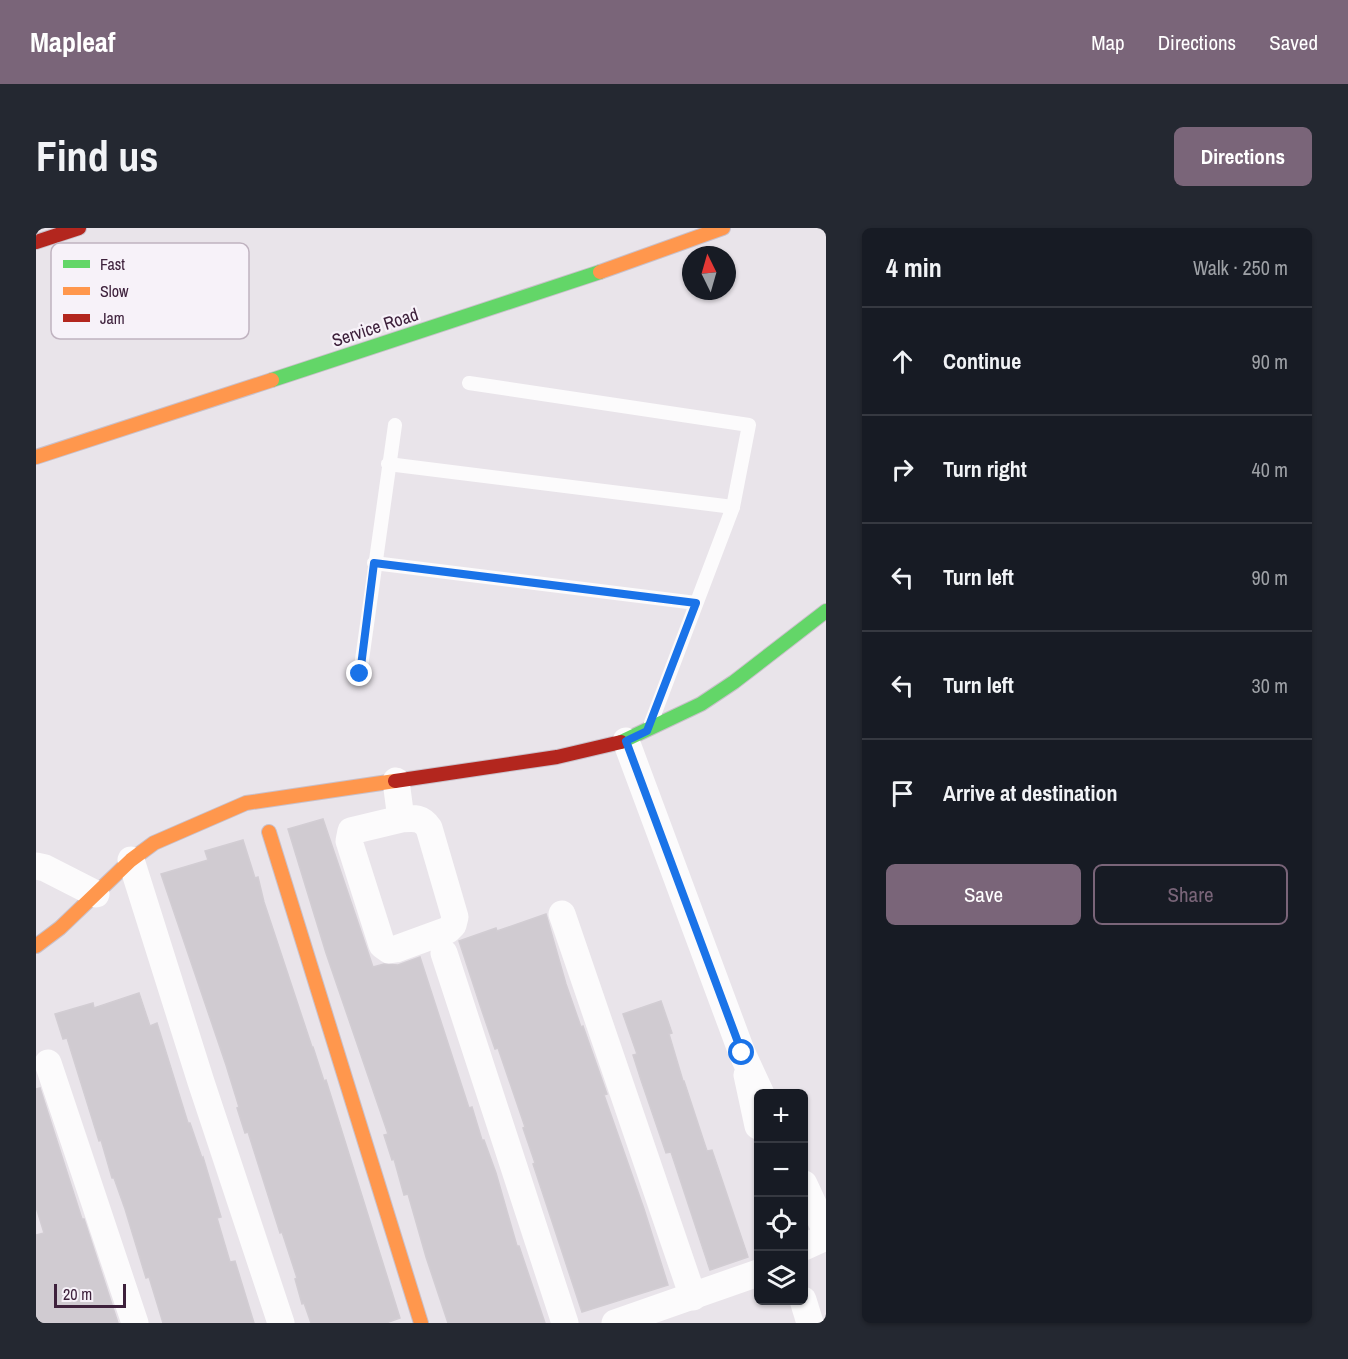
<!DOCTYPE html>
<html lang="en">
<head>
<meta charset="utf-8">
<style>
  :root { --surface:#171b24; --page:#242831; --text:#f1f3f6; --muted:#9ea1a6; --line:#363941; --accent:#7a6579 }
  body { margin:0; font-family:"Archivo Narrow",sans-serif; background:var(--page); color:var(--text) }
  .controls { position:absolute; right:18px; bottom:18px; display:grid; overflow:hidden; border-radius:9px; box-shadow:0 2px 4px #0004 }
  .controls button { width:54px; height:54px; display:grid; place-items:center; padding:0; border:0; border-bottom:2px solid var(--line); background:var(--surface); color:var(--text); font:30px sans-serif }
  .compass { position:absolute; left:646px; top:18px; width:54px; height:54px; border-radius:50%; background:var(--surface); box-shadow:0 2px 4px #0004; rotate:355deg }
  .scale { position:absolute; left:18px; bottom:15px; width:72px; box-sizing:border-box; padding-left:6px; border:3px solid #3e213c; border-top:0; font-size:16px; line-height:21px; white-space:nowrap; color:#3e213c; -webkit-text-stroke:4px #f7f2f9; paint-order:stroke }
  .stop { position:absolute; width:18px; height:18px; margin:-14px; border:4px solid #1a73e8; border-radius:50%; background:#fff }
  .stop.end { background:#1a73e8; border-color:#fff; box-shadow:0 2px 6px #0008 }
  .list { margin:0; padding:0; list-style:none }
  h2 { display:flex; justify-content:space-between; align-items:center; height:78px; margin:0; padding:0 24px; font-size:26px }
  h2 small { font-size:20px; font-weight:400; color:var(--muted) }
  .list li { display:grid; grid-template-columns:39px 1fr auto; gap:18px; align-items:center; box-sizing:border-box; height:108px; padding:0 24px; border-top:2px solid var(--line) }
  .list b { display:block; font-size:22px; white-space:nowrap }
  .list em { font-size:20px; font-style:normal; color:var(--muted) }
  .actions { display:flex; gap:12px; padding:18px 24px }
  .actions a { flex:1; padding:14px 0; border:2px solid var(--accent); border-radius:9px; text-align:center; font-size:21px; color:var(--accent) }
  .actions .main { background:var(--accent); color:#fff }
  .icon { flex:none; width:33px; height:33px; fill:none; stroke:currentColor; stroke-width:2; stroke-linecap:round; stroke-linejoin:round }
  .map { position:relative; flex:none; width:790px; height:1095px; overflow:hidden; border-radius:9px }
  header { display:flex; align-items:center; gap:36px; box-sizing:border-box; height:84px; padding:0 30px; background:var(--accent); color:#fff }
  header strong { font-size:28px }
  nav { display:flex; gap:33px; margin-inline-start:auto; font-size:21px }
  .intro { display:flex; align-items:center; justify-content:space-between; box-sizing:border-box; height:144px; padding:0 36px }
  h1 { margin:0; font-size:42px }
  .button { padding:15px 27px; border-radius:9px; background:var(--accent); color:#fff; font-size:21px; font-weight:700 }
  main { display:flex; gap:36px; padding:0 36px }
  aside { flex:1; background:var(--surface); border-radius:9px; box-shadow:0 2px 4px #0004 }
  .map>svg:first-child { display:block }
</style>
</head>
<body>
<header>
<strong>Mapleaf</strong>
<nav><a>Map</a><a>Directions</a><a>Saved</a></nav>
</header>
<div class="intro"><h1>Find us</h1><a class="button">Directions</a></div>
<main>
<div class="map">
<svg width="790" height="1095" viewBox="0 0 790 1095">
  <rect width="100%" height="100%" fill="#e9e4ea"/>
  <g fill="#d0cbd1" stroke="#d2cdd3" stroke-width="1.5">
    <polygon points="287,591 337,739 348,736 362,737 384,729 433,880 436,879 446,912 448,912 460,945 481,1018 483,1018 509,1095 412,1095 390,1029 372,966 368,967 358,931 356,932 348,907 352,906 290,725 252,601"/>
    <polygon points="207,612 219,650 222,649 228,674 276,819 277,819 288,853 290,852 364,1090 350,1095 275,1095 268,1075 266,1076 259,1051 261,1050 246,1004 244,1005 212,904 209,905 201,880 203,879 190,837 125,646 172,632 169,623"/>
    <polygon points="510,686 530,756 545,799 547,798 571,866 568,867 608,981 632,1057 546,1084 497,936 499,935 487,900 489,899 462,820 459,821 446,783 423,713 460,700 461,703"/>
    <polygon points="103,765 114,798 121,795 152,895 154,895 166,930 167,929 185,989 181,990 194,1034 199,1033 218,1095 127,1095 113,1049 110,1050 89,981 78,950 76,950 65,912 63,913 31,810 27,811 19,786 57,775 58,780"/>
    <polygon points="625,773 636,805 633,806 647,853 648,853 671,923 676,922 712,1029 674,1042 635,924 630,925 605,852 597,827 601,826 587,786"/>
    <polygon points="4,860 46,991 48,991 82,1095 0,1095 0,1007 8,1005 0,979 0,861"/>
  </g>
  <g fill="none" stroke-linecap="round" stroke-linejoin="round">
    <defs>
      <g id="fast">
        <polyline points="236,152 564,44"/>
        <polyline points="585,514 665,476 698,454 790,383"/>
      </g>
      <g id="slow">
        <polyline points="564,44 687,0"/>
        <polyline points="0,229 236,152"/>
        <polyline points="233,604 385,1095"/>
        <polyline points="0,718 24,700 95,632 118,615 210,575 359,553"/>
      </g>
      <g id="jam">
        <polyline points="0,14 43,0"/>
        <polyline points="359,553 521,529 585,514"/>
      </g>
    </defs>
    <use href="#fast" stroke="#c9c0ca" stroke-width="16"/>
    <use href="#slow" stroke="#c9c0ca" stroke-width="16"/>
    <use href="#jam" stroke="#c9c0ca" stroke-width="16"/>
    <g stroke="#fcfbfc" stroke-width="14">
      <polyline points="433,155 713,197 697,279 615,495"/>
      <polyline points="352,236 697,279"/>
      <polyline points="338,335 660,375"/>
      <polyline points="324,446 359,197"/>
    </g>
    <g stroke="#fcfbfc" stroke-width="27">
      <polyline points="590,513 706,825 725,866"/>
      <path d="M360,553L365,591C378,590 386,589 393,600L419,689L417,697L412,702L360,721L353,722L346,717L313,613L315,603L365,591"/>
      <polyline points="95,632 165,854 245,1095"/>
      <polyline points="0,638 9,640 60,666"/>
      <polyline points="526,686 657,1069"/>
      <polyline points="408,725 529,1095"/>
      <polyline points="12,835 99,1095"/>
      <polyline points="711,847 722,898"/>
      <polyline points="768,956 790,1004"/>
      <polyline points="768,1019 790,1009"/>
      <polyline points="767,1072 774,1095"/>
      <polyline points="579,1095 722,1045"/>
    </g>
    <use href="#fast" stroke="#63d668" stroke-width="14"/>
    <use href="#slow" stroke="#ff974d" stroke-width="14"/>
    <use href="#jam" stroke="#b3261e" stroke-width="14"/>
  </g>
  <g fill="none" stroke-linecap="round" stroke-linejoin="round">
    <polyline stroke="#1a73e8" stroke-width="8" points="324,446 338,335 660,375 611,503 590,513 706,825"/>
  </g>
  <g text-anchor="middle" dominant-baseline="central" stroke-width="4.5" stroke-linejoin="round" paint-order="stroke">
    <g font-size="18" fill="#3e213c" stroke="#f7f2f9">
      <text transform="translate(339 99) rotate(-18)">Service Road</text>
    </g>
  </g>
  <rect x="15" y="15" width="198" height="96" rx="9" fill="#f7f2f9" stroke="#c0b3c0" stroke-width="1.5"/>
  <rect x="27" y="32" width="27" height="8" fill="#63d668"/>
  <rect x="27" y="59" width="27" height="8" fill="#ff974d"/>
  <rect x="27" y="86" width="27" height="8" fill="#b3261e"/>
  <g font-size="16" fill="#3e213c">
    <text x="64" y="42">Fast</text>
    <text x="64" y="69">Slow</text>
    <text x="64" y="96">Jam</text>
  </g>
</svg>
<div class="controls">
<button>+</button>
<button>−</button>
<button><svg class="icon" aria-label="locate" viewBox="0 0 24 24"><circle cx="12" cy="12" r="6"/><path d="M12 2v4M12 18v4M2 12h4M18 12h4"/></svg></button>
<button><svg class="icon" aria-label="layers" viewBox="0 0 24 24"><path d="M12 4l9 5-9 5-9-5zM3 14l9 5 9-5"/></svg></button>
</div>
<svg class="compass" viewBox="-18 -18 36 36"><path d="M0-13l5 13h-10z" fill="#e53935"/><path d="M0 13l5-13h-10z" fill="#9ea1a6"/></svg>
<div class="scale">20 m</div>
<div class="stop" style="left:706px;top:825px"></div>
<div class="stop end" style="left:324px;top:446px"></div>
</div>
<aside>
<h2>4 min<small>Walk · 250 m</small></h2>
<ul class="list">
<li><svg class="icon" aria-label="ahead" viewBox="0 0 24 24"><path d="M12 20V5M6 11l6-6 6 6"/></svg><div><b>Continue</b></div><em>90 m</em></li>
<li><svg class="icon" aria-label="right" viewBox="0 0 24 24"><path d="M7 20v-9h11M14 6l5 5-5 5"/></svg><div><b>Turn right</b></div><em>40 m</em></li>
<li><svg class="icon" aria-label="left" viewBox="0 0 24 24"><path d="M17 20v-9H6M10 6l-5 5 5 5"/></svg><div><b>Turn left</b></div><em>90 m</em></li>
<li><svg class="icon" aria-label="left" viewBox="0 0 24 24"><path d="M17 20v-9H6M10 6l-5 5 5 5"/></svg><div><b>Turn left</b></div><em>30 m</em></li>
<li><svg class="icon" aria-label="arrive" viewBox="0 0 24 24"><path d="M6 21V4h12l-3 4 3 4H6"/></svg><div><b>Arrive at destination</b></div></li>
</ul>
<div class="actions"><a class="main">Save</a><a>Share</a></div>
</aside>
</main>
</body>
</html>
